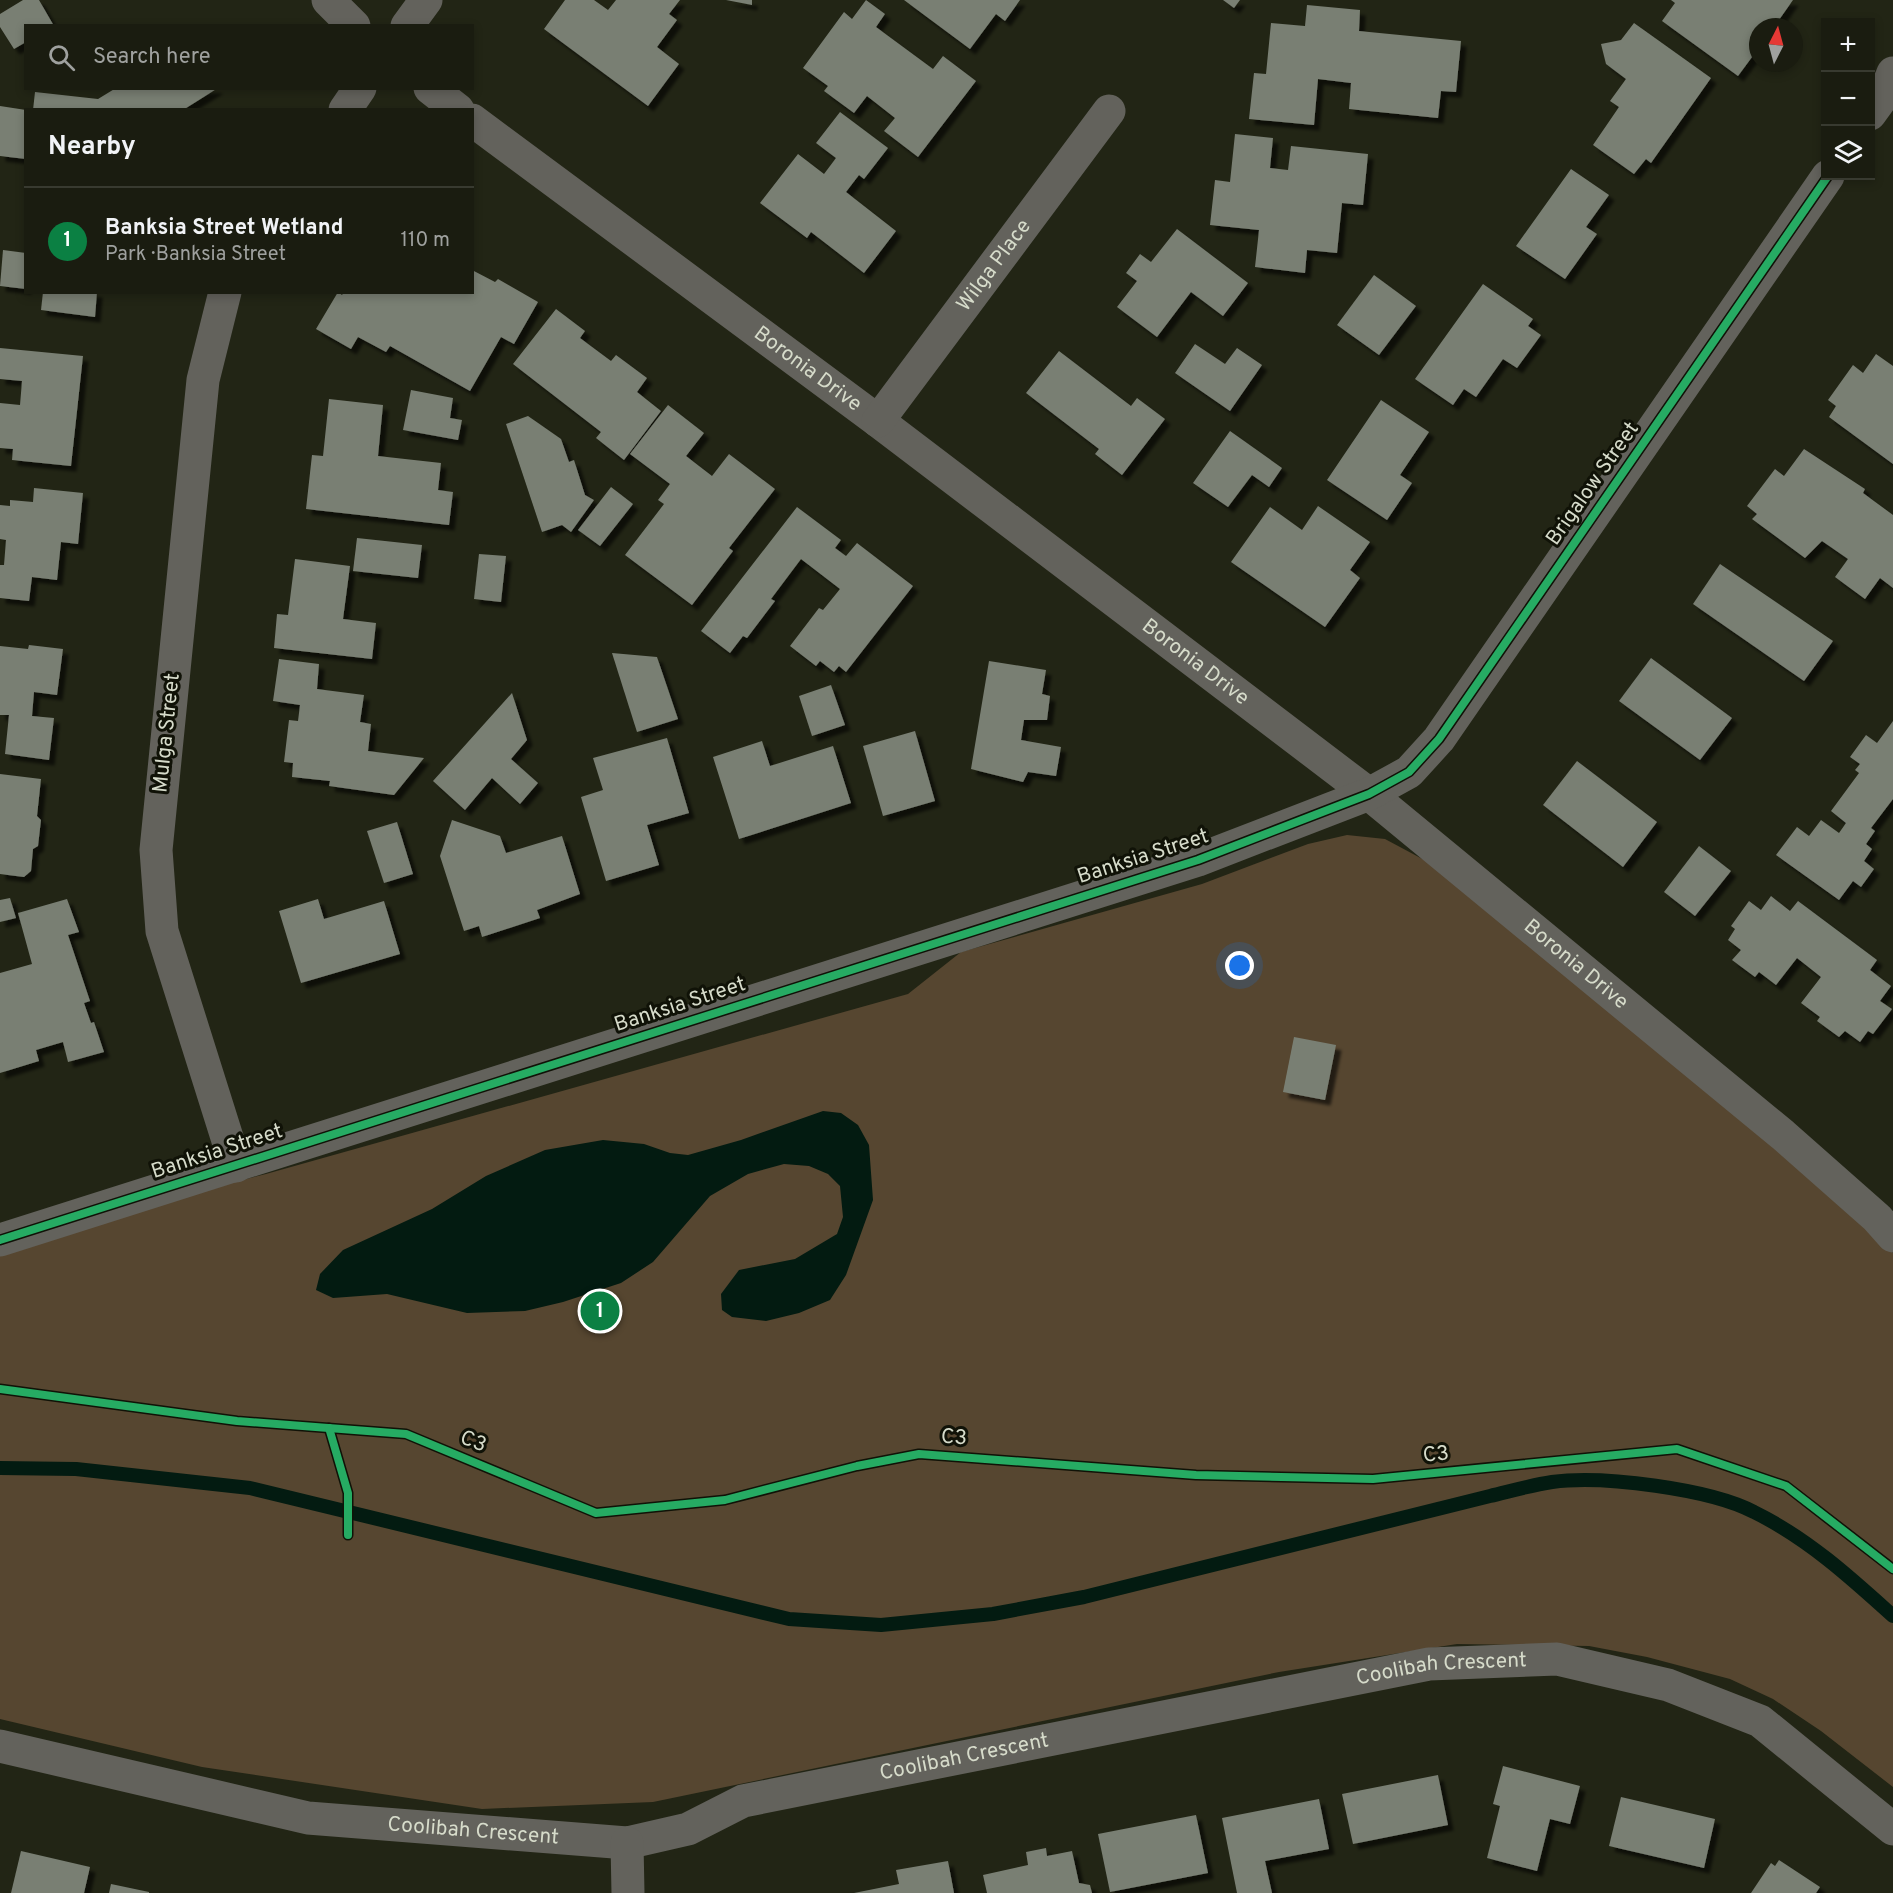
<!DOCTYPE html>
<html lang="en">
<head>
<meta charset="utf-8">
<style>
  :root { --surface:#1a1c10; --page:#27291e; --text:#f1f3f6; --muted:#9fa19f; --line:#383a30; --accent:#0b8043 }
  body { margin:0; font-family:Overpass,sans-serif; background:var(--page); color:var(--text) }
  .controls { position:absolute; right:18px; top:18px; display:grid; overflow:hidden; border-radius:0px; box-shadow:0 3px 9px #0003 }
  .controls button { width:54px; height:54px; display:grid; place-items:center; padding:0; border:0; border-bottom:2px solid var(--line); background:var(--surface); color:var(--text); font:30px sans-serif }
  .compass { position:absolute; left:1749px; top:18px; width:54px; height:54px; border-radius:50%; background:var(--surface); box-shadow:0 3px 9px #0003; rotate:6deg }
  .you { position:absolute; left:1240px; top:966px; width:21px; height:21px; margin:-15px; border:4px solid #fff; border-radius:50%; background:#1a73e8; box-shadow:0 0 0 9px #1a73e833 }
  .badge { display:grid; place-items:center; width:39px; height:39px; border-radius:50%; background:var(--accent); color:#fff; font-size:20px; font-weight:700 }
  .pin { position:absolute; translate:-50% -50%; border:3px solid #fff; box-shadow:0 2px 6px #0006 }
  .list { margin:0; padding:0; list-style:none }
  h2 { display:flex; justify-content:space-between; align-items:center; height:78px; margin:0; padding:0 24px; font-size:26px }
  h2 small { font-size:20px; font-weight:400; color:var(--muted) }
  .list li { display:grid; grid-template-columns:39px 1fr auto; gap:18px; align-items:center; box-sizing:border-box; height:108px; padding:0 24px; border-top:2px solid var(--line) }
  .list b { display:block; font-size:22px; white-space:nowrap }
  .list p { margin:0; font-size:20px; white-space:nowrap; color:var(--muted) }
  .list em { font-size:20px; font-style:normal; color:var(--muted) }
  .icon { flex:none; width:33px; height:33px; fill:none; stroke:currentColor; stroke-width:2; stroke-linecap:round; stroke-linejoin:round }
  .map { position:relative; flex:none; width:1893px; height:1893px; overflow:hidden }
  .search { position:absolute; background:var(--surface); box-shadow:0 3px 9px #0003; left:24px; top:24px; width:450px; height:66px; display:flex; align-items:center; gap:15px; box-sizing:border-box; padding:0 21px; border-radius:0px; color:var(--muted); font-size:22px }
  .panel { position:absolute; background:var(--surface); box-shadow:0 3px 9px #0003; left:24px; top:108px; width:450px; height:186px; border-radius:0px }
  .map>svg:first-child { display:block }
</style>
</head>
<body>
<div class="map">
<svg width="1893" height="1893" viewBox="0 0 1893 1893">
  <defs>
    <filter id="shadow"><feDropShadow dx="5.5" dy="5.5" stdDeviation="1.5" flood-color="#0009"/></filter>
  </defs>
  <rect width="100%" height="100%" fill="#222515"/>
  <polygon fill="#564630" points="1347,835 1385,839 1428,862 1847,1206 1893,1253 1893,1787 1821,1731 1773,1699 1730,1679 1647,1657 1589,1646 1457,1644 1279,1672 653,1802 482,1809 202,1767 0,1719 0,1249 107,1215 266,1174 908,994 961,952 1202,884 1308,844"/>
  <polygon fill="#031b11" points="823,1111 841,1113 858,1125 869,1145 873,1200 846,1275 830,1300 799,1313 766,1321 732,1317 722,1310 721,1294 739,1270 795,1259 837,1234 843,1217 840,1186 828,1174 809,1166 784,1164 748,1174 710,1196 653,1262 621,1283 563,1302 525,1311 467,1313 387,1294 333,1298 316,1290 320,1274 343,1250 432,1209 486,1176 545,1150 603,1140 644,1144 670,1153 688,1155 741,1140"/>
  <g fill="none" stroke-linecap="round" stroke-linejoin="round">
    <path stroke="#031b11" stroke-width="14" d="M0,1468L76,1469L250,1488L789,1619L881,1625L993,1614L1084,1597L1490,1496C1511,1491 1532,1485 1552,1482C1603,1475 1710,1489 1754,1512C1807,1538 1850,1577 1893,1616"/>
  </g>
  <g fill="#797f73" filter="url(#shadow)">
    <polygon points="23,0 39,0 54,26 26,26 26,42 14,49 0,27 0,14"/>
    <polygon points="565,0 594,0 608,10 616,0 680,0 669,14 677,20 657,47 679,64 648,106 544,29"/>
    <polygon points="726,0 752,0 752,5"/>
    <polygon points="866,0 885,14 876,27 933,69 943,56 976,81 918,157 884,131 895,118 867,96 854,113 824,91 828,86 803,68 844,12 852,19"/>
    <polygon points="904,0 1020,0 1005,21 996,14 970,49"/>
    <polygon points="1223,0 1240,0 1234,8"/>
    <polygon points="1671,0 1793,0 1774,27 1758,27 1758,49 1738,76 1662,21 1675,3"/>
    <polygon points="1307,5 1360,10 1359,31 1461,41 1456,92 1441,91 1438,118 1349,109 1351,83 1318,79 1314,125 1249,119 1254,73 1266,74 1271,23 1305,26"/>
    <polygon points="1634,23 1711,78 1651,163 1646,159 1634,174 1593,145 1619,107 1610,101 1626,79 1606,64 1601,44 1621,40"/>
    <polygon points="116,88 218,88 183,110 33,110 35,92 98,99"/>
    <polygon points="0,106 26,110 26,159 0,156"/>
    <polygon points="840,112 888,148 864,179 859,175 846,192 896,231 864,273 811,232 807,238 760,203 798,154 824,174 836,158 816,143"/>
    <polygon points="1235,134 1273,138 1270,168 1288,170 1291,146 1368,154 1363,205 1342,203 1337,253 1307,250 1305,273 1255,267 1259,230 1210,225 1215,180 1230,182"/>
    <polygon points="1571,169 1609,195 1586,227 1597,234 1565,279 1516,246"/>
    <polygon points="1177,229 1248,283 1223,316 1191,292 1157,337 1117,307 1137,281 1126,273 1140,254 1151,262"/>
    <polygon points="3,250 26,253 26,289 0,286"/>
    <polygon points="472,270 495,282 498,279 538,302 514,344 501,337 470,391 390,346 386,352 358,337 351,349 316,329 338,292 342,295 344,292 472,292"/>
    <polygon points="1374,275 1416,306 1379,355 1337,325"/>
    <polygon points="1483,284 1533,319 1528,326 1541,335 1517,368 1503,359 1476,397 1464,389 1453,405 1415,379"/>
    <polygon points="43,292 97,292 95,317 41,310"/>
    <polygon points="556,309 585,331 580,338 611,361 616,355 647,378 637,392 661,411 624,460 596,438 601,432 513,364"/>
    <polygon points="1195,344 1225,364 1237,348 1262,365 1230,411 1175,373"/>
    <polygon points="0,348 83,356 71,466 12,460 13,449 0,448 0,403 20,405 22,381 0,379"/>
    <polygon points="1059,351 1131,406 1137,398 1165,419 1122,475 1095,454 1099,449 1026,393"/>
    <polygon points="1876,354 1893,366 1893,464 1829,417 1836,406 1828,400 1853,365 1863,373"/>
    <polygon points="411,390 453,398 450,418 462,420 458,440 403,430"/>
    <polygon points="329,399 383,405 378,456 441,463 438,490 453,492 449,525 306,509 312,455 323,456"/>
    <polygon points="1381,400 1429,432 1400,475 1412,483 1387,520 1327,480"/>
    <polygon points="668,405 704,433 686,456 712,476 729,454 775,489 729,548 733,551 692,605 625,555 664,504 658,500 670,484 630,454"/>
    <polygon points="528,416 561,439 569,462 574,460 585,495 594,500 571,532 562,525 542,532 506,424"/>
    <polygon points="1230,431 1282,468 1269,487 1252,475 1228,507 1193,483"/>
    <polygon points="1804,449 1865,489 1863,493 1893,515 1893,588 1880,578 1865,599 1835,577 1848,559 1822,541 1805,558 1752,519 1757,514 1747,506 1775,469 1784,476"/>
    <polygon points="611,487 633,504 600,546 578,530"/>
    <polygon points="34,488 83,493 78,544 61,542 57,580 32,577 29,601 0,598 0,565 4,565 6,540 0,539 0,505 10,506 10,500 33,502"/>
    <polygon points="1318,506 1370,542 1350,570 1360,578 1325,627 1231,562 1270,507 1302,530"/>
    <polygon points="797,507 841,540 835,548 846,556 857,543 913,586 846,672 839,666 834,672 820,661 816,666 790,646 819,608 823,610 840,589 801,559 771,599 775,601 747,638 743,636 730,653 701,631"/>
    <polygon points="357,538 422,545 418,578 353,571"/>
    <polygon points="479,554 506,556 501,602 474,599"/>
    <polygon points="295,559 350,566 343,619 376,623 372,659 274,648 277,614 288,615"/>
    <polygon points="1720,564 1833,641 1804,681 1693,604"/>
    <polygon points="29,645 63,649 57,695 34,692 32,716 54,718 49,760 5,754 9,715 0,715 0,646 28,649"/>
    <polygon points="612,653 657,657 678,719 637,732"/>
    <polygon points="1651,658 1732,718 1700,760 1619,701"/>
    <polygon points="279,659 319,664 317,689 364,695 360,722 371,724 368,751 424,758 394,795 329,786 330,781 292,777 293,763 284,762 289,720 298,721 300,705 273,701"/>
    <polygon points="989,661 1046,670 1042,694 1050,696 1047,720 1024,720 1021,740 1061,747 1056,776 1028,772 1023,782 971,769"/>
    <polygon points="831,685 845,725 812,736 799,696"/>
    <polygon points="512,693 527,740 511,759 538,783 520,804 492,778 465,810 433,781"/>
    <polygon points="1893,721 1893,799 1871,828 1875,831 1866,844 1872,849 1864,861 1874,869 1861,887 1853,881 1839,900 1776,855 1797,827 1809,836 1821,820 1839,833 1846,823 1831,811 1859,773 1855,770 1860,764 1850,757 1866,735 1877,743"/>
    <polygon points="915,731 935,801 883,816 863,746"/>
    <polygon points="667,738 689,813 647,825 659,865 606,881 581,797 603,790 593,758"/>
    <polygon points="762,741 770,766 833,746 851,803 739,839 713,757"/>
    <polygon points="1577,761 1657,822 1623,867 1543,805"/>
    <polygon points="0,774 41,779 37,816 41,820 38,846 33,849 31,871 24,877 0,874"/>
    <polygon points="452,820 500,836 506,853 562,836 580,894 537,910 540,918 482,937 479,926 464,931 440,856"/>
    <polygon points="397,822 413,874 384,883 367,831"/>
    <polygon points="1699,846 1731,871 1695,916 1664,892"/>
    <polygon points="1771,896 1790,911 1798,901 1877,960 1870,970 1891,986 1880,1001 1892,1009 1873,1034 1868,1031 1860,1042 1845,1031 1839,1037 1817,1021 1820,1017 1801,1003 1821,977 1797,958 1776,985 1759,972 1755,977 1732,960 1741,950 1728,940 1735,929 1731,926 1749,901 1761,910"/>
    <polygon points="10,898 16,918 0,922 0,900"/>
    <polygon points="67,899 79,932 68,935 90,1001 84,1003 91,1023 94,1022 104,1052 68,1062 63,1042 36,1050 39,1061 0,1073 0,973 32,964 18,913"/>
    <polygon points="318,899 324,919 384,901 400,954 301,983 279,911"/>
    <polygon points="1294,1037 1336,1045 1325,1100 1283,1092"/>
    <polygon points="1503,1766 1580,1786 1570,1824 1550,1819 1537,1871 1487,1858 1500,1806 1493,1804"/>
    <polygon points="1438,1775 1448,1825 1353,1844 1342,1794"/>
    <polygon points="1621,1797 1715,1819 1704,1868 1609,1846"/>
    <polygon points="1319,1799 1329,1849 1265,1861 1272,1893 1237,1893 1222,1818"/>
    <polygon points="1196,1815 1208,1873 1110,1892 1098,1834"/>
    <polygon points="1046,1848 1047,1856 1072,1851 1079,1883 1090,1885 1092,1893 987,1893 983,1875 1028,1865 1026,1852"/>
    <polygon points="21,1851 90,1867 84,1893 11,1893"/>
    <polygon points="1779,1860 1820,1887 1816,1893 1751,1893 1771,1863 1775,1866"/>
    <polygon points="948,1861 954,1893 854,1893 899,1884 896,1870"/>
    <polygon points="111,1884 149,1892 149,1893 109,1893"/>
  </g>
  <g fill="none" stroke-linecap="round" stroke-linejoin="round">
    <g stroke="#63625c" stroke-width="33">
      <polyline points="328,0 354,26"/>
      <polyline points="407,26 426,0"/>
      <polyline points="430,88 458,110"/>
      <polyline points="345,110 360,88"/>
      <path id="s1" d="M472,120L878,421L1369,794L1783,1135L1877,1218L1893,1236"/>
      <polyline points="225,292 203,380 156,850 162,931 236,1166"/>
      <path id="s2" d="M878,421L1109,111"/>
      <path id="s3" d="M0,1746L308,1818L627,1843L688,1829L743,1801L1429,1664L1557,1659L1668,1685L1760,1721L1893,1829"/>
      <polyline points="627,1843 628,1893"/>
    </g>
    <g stroke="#63625c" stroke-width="33">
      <polyline points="1870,114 1885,93 1893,73"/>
      <polyline points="0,1240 1198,860 1369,794 1409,772 1439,739 1828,176"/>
    </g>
    <defs>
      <g id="cycleway">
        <polyline points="0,1240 1198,860 1369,794 1409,772 1439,739 1828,176"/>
        <polyline points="0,1389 237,1421 406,1434 596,1513 725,1500 857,1466 919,1454 1196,1475 1373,1479 1677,1449 1786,1486 1893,1569"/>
        <polyline points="329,1428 348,1493 348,1535"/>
      </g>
    </defs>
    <use href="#cycleway" stroke="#101207" stroke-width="11"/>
    <use href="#cycleway" stroke="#26ab63" stroke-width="8"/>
  </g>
  <g text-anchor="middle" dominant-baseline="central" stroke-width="6" stroke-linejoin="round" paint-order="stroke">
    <g font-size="21" fill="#d6dbca" stroke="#101207">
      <text stroke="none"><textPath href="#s2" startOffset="194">Wilga Place</textPath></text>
      <text stroke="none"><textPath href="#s1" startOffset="418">Boronia Drive</textPath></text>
      <text transform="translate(1593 484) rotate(-55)">Brigalow Street</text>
      <text stroke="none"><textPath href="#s1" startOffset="904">Boronia Drive</textPath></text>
      <text transform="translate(167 733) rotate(-84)">Mulga Street</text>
      <text transform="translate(1143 857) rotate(-18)">Banksia Street</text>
      <text stroke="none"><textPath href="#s1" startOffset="1390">Boronia Drive</textPath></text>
      <text transform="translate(680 1005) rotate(-18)">Banksia Street</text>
      <text transform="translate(217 1152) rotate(-18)">Banksia Street</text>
      <text transform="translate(954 1438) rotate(4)">C3</text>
      <text transform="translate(473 1442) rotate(22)">C3</text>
      <text transform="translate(1436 1455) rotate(-6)">C3</text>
      <text stroke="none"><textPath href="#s3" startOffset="1472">Coolibah Crescent</textPath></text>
      <text stroke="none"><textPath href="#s3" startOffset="986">Coolibah Crescent</textPath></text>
      <text stroke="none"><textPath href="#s3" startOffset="482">Coolibah Crescent</textPath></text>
    </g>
  </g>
</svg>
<div class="controls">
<button>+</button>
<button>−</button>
<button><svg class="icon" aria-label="layers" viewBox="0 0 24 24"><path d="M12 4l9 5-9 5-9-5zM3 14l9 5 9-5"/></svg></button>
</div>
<svg class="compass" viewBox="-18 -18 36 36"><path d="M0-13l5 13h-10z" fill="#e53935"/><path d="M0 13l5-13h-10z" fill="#9fa19f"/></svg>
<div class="you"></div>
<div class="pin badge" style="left:600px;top:1311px">1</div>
<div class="search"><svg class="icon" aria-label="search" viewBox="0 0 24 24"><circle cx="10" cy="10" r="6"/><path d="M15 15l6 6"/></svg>Search here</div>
<section class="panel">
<h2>Nearby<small></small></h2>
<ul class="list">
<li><span class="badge">1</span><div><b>Banksia Street Wetland</b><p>Park · Banksia Street</p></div><em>110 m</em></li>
</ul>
</section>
</div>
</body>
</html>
